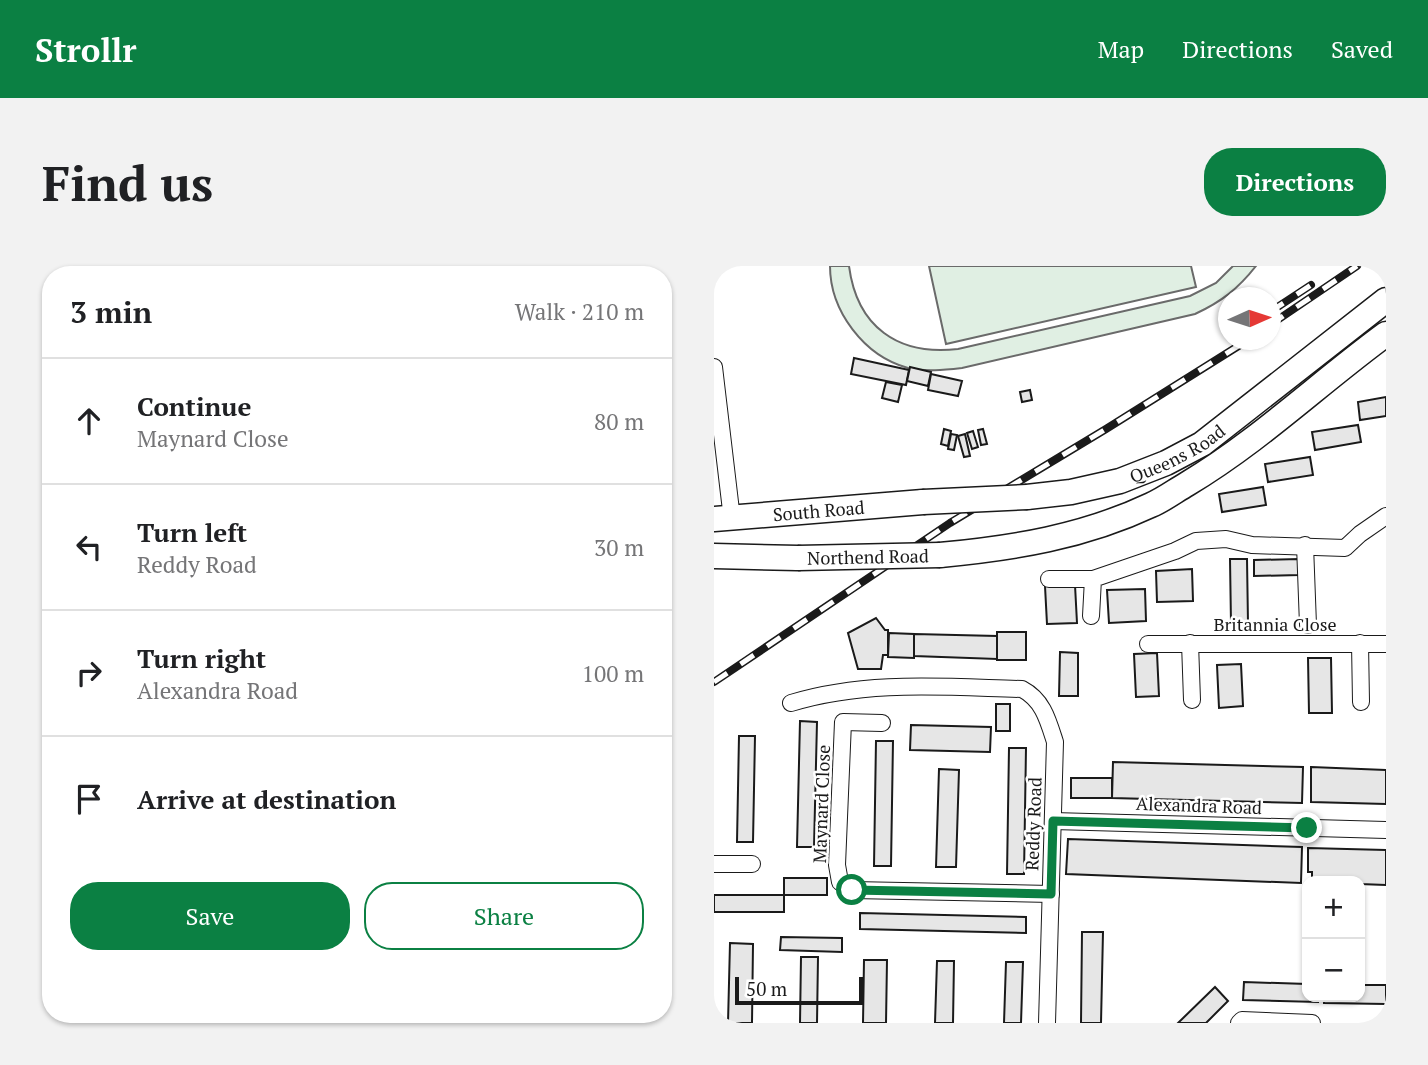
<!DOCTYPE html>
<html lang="en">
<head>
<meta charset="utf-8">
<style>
  :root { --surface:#fff; --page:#f2f2f2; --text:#202124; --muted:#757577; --line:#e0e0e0; --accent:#0b8043 }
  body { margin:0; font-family:"PT Serif",serif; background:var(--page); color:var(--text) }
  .controls { position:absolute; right:21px; bottom:21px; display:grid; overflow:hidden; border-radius:14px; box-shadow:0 2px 5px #0004 }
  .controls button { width:63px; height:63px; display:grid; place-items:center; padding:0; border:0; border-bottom:2px solid var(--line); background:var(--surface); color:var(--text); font:35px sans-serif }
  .compass { position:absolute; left:504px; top:21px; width:63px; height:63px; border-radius:50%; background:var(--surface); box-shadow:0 2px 5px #0004; rotate:87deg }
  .scale { position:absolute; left:21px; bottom:18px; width:128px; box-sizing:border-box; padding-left:7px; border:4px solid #1a1a1a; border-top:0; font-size:19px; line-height:24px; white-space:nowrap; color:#1a1a1a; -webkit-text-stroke:5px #fff; paint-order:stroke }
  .stop { position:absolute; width:21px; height:21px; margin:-16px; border:5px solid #0b8043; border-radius:50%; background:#fff }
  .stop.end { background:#0b8043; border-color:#fff; box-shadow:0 2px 7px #0008 }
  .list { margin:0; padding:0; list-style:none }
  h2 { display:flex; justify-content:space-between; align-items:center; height:91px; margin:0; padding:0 28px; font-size:30px }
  h2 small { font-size:23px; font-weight:400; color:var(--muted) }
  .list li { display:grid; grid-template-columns:46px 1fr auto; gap:21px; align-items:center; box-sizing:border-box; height:126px; padding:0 28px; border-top:2px solid var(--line) }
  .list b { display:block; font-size:26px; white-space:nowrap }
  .list p { margin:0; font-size:23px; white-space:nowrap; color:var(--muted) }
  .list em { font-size:23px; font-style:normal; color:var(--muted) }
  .actions { display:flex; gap:14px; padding:21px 28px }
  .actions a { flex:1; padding:16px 0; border:2px solid var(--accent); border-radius:28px; text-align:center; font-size:24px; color:var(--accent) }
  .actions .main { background:var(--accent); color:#fff }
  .icon { flex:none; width:38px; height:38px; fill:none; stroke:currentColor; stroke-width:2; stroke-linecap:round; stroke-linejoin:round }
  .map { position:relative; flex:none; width:672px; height:757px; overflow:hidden; border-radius:28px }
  header { display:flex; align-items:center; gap:42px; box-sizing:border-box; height:98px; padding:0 35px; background:var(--accent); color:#fff }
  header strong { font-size:33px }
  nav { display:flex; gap:38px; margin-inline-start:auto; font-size:24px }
  .intro { display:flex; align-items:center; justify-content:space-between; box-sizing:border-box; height:168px; padding:0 42px }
  h1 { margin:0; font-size:49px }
  .button { padding:18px 32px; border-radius:28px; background:var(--accent); color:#fff; font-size:24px; font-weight:700 }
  main { display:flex; gap:42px; padding:0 42px }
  aside { flex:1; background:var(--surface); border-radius:28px; box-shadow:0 2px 5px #0004 }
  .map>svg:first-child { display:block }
</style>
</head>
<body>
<header>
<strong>Strollr</strong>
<nav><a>Map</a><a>Directions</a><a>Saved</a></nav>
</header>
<div class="intro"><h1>Find us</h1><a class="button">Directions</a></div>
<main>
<aside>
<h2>3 min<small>Walk · 210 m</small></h2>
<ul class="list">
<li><svg class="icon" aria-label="ahead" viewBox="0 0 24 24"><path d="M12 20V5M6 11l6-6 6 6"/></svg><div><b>Continue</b><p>Maynard Close</p></div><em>80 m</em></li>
<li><svg class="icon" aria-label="left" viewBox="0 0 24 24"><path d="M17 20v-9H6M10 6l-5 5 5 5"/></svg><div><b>Turn left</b><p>Reddy Road</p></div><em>30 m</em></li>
<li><svg class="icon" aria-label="right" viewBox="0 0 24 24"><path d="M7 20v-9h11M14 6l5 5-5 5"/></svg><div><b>Turn right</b><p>Alexandra Road</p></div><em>100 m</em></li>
<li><svg class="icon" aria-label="arrive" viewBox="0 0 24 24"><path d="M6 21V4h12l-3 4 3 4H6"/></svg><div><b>Arrive at destination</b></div></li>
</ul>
<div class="actions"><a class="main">Save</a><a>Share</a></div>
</aside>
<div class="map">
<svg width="672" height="757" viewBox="0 0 672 757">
  <rect width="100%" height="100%" fill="#fff"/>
  <g fill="#e0efe3" stroke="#6a6a6a" stroke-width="2">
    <path d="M116,0H135C143,61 184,90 244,83L476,30L502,17L519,0H542C524,23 507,36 481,48L248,102C230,104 212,106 194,102C150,90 116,45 116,0Z"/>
    <polygon points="215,0 477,0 482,21 232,78"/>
  </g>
  <g fill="#e6e6e6" stroke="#1a1a1a" stroke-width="2">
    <polygon points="140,92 195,104 192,119 137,108"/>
    <polygon points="196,101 217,106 214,120 193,115"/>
    <polygon points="217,108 248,115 244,130 214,124"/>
    <polygon points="172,116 188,119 184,136 168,132"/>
    <polygon points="316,124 318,134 308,136 306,126"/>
    <polygon points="672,131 672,150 646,154 644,136"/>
    <polygon points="644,159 647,176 601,184 598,166"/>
    <polygon points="230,163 237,165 234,180 227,178"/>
    <polygon points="269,163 273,178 267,179 264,164"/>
    <polygon points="259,165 264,181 258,183 253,167"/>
    <polygon points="237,168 243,169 240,184 234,183"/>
    <polygon points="251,168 256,190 250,191 244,170"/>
    <polygon points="596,191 599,209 554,216 551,198"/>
    <polygon points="549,221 552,239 508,246 505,228"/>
    <polygon points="516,293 533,293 534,357 517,358"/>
    <polygon points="585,293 585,309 540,310 540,294"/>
    <polygon points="478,303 479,335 443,336 442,305"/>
    <polygon points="361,319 363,357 333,358 331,320"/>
    <polygon points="431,323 432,355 395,357 393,324"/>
    <polygon points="162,352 171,364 174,364 174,389 169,389 167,403 144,403 134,367"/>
    <rect x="283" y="366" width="29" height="28"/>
    <polygon points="175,367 200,368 200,392 174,391"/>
    <polygon points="200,368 283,370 283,393 200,390"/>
    <polygon points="346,386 364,387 364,430 345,430"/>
    <polygon points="443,387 445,430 422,431 420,388"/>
    <polygon points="594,392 617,392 618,447 595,447"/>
    <polygon points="527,398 529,440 505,442 503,399"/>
    <rect x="282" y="438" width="14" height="27"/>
    <polygon points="86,455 103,456 100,581 83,581"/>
    <polygon points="197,459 277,461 276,486 196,484"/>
    <polygon points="25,470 41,470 39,576 23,576"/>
    <polygon points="162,475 179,475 177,600 160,600"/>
    <polygon points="295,482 312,482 310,608 293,608"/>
    <polygon points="399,496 589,501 588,537 398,532"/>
    <polygon points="597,501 672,504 672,538 597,536"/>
    <polygon points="225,503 245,504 242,601 222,601"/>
    <rect x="357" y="512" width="41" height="20"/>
    <polygon points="354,573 588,581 587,617 352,608"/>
    <polygon points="594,582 672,584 672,619 646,618 646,615 598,615 598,606 594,606"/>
    <rect x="70" y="612" width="43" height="17"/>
    <rect x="0" y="629" width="70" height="17"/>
    <polygon points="146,647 312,651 312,667 146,663"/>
    <polygon points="368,666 389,666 387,757 367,757"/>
    <polygon points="67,671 128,672 128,686 66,684"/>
    <polygon points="16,677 39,678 38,757 14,757"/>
    <polygon points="87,691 104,691 103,757 86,757"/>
    <polygon points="150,694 173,694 172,757 149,757"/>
    <polygon points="223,695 240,695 239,757 221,757"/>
    <polygon points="292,696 309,696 307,757 290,757"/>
    <polygon points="530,716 593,718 593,731 604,731 604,736 529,734"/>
    <polygon points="646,719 672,719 672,738 610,737 610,731 646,731"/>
    <polygon points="501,721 514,735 492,757 464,757"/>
  </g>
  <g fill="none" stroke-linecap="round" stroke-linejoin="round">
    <defs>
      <g id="minor">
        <polyline points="0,101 18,253"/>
        <polyline points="591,279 594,359"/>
        <polyline points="335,313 379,313"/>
        <polyline points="377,350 379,313 461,285 482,275 512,273 538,279 631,282 646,268 672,250"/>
        <polyline points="476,377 478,434"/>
        <polyline points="646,377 647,436"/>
        <polyline points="434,378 672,378"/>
        <path d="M77,437C152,414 230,421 308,423C329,434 334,454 341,476L333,757"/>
        <polyline points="168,457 129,456 123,599 126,616 138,624 337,628"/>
        <polyline points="339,555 672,564"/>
        <polyline points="0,598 38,598"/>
        <polyline points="525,757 528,754 598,757"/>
      </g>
      <g id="primary">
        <path id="s1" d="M313,231L357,226L406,215L452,197L488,178L672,34"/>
        <path id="s2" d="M0,253L209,236"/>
        <path d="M226,289C300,282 369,271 437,239C449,234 461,225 473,218C545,175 605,117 672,68"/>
        <polyline points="0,290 84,292"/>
      </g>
    </defs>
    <use href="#minor" stroke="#1a1a1a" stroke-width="18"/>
    <use href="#primary" stroke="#1a1a1a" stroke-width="27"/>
    <use href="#minor" stroke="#fff" stroke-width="16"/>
    <use href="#primary" stroke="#fff" stroke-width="24"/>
    <defs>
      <g id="rail">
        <polyline points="556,46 597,19"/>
        <polyline points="556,59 643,0"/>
        <polyline points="0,416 236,257 392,163 534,74"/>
      </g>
    </defs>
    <use href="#rail" stroke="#1a1a1a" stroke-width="8"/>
    <use href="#rail" stroke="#fff" stroke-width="5" stroke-dasharray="16" stroke-linecap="butt"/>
    <defs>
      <g id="primary-bridge">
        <polyline points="209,236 313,231"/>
        <path id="s3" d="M84,292L226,289"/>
      </g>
    </defs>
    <use href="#primary-bridge" stroke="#1a1a1a" stroke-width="27" stroke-linecap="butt"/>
    <use href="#primary-bridge" stroke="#fff" stroke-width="24"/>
  </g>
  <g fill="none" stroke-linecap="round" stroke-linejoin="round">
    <polyline stroke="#0b8043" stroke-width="9" points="138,624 337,628 339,555 593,562"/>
  </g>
  <g text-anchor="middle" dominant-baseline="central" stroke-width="5" stroke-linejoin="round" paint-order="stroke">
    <g font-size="18" fill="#1a1a1a" stroke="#fff">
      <text stroke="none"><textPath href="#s1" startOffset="158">Queens Road</textPath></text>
      <text stroke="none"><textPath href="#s2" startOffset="105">South Road</textPath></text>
      <text stroke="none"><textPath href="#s3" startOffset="70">Northend Road</textPath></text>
      <text x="561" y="358">Britannia Close</text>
      <text transform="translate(107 538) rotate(-88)">Maynard Close</text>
      <text transform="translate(485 539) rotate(2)">Alexandra Road</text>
      <text transform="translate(319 558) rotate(-88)">Reddy Road</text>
    </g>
  </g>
</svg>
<div class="controls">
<button>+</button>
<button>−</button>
</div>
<svg class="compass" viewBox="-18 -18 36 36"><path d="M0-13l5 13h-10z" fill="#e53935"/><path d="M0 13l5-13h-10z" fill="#757577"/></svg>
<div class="scale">50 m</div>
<div class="stop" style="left:138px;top:624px"></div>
<div class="stop end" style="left:593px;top:562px"></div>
</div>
</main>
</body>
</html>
